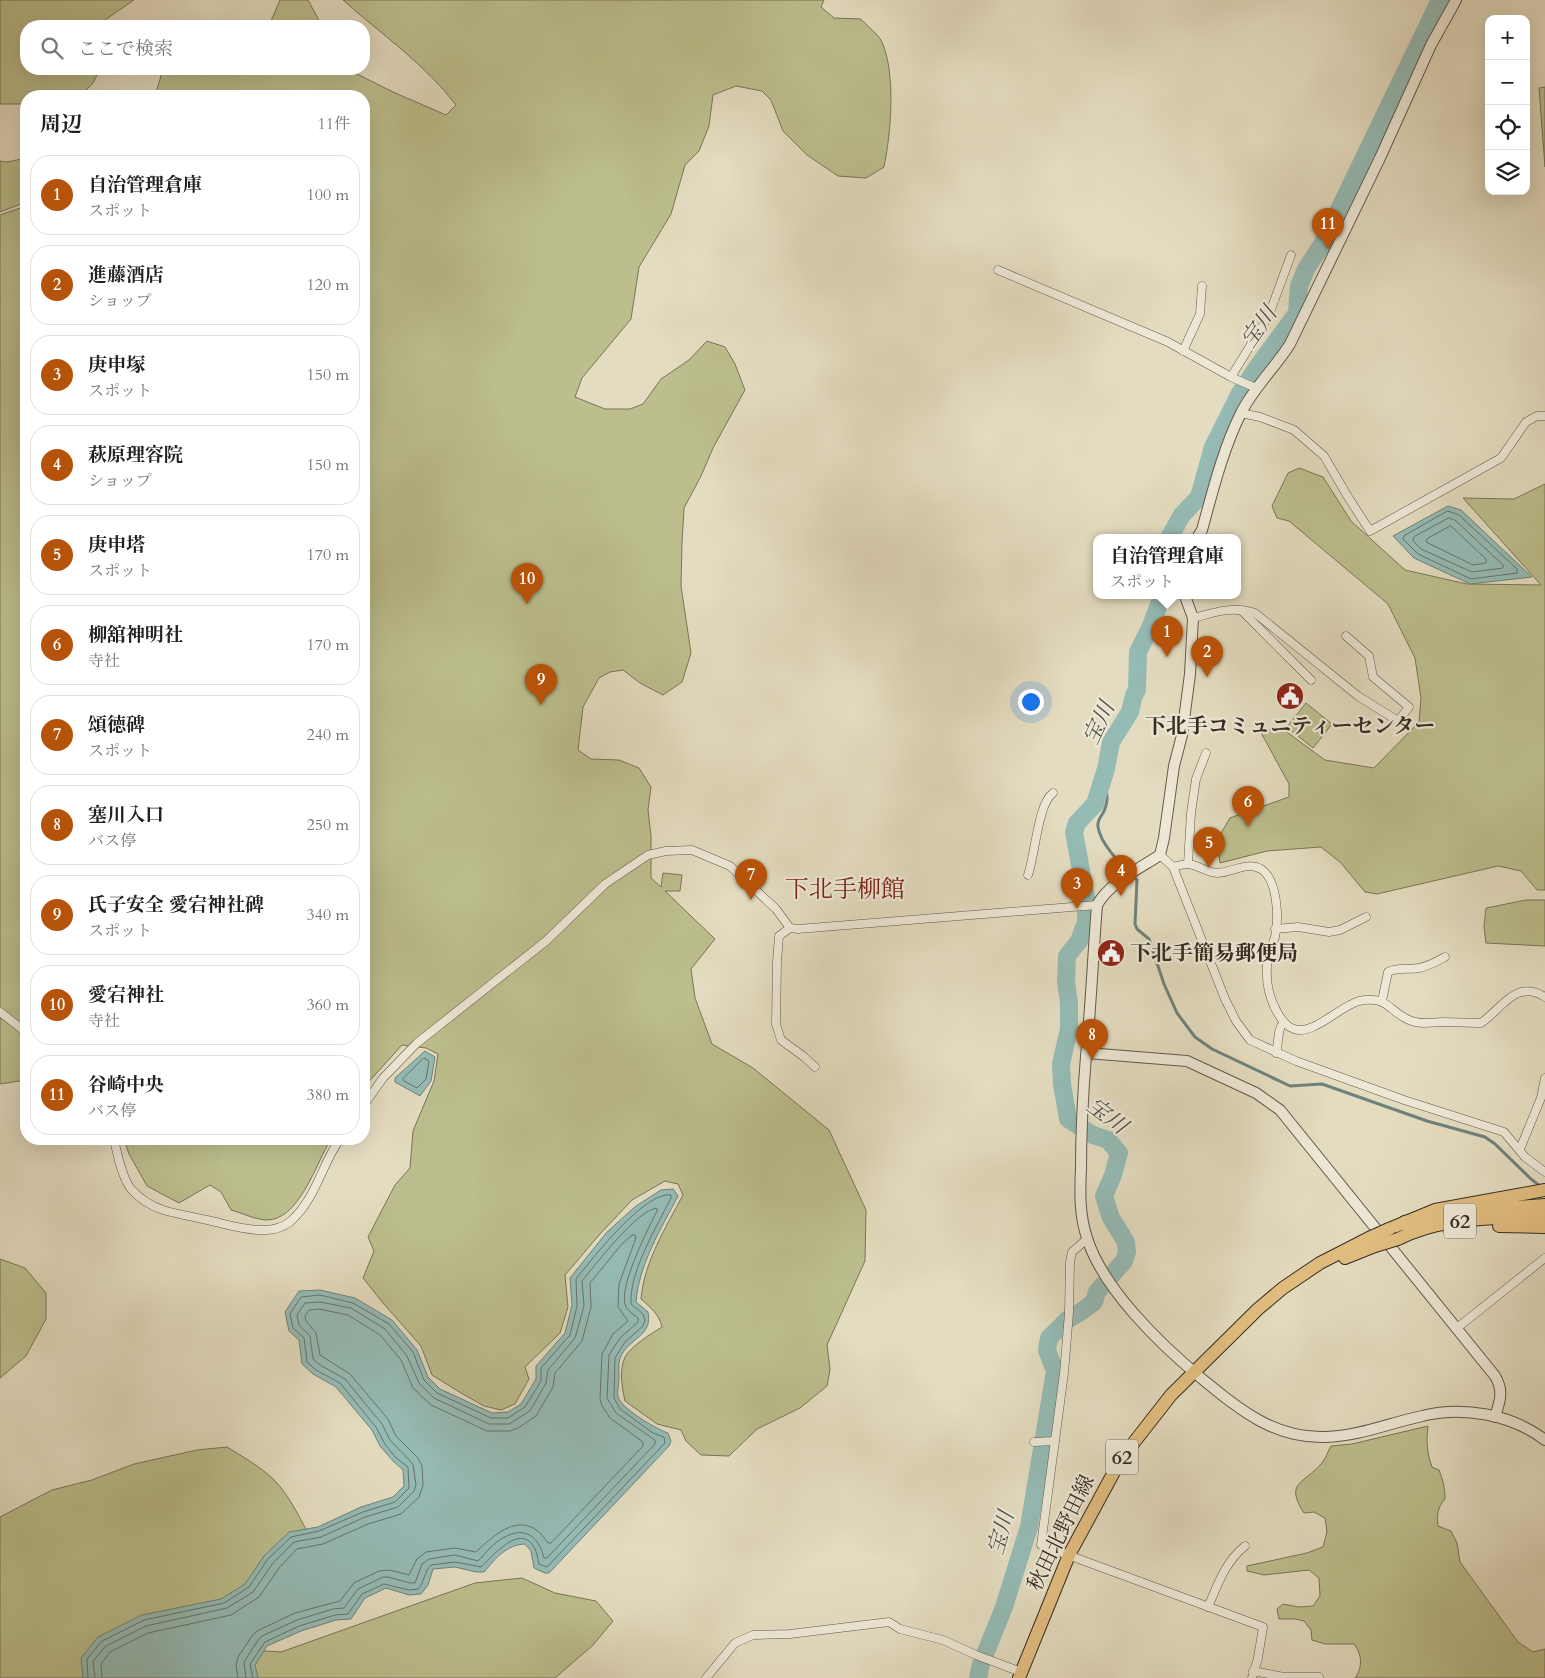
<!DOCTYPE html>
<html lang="ja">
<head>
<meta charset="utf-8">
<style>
  :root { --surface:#fff; --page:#f2f2f2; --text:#202124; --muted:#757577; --line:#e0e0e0; --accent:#b45309 }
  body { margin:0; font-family:Cardo,"Noto Serif JP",serif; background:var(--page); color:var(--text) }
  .controls { position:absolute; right:15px; top:15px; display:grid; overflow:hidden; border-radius:10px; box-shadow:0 5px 20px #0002 }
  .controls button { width:45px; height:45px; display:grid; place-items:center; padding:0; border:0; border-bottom:1px solid var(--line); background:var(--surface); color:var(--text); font:25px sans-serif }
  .you { position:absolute; left:1030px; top:701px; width:18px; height:18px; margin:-12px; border:4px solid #fff; border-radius:50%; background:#1a73e8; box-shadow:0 0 0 8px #1a73e833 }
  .badge { display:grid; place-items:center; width:32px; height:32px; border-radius:50%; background:var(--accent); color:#fff; font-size:16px; font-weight:700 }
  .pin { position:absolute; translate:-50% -41px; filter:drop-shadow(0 1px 2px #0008) }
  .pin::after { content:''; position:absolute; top:26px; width:18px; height:15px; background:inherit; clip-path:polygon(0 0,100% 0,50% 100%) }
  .popup { position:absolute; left:1093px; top:534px; width:148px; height:65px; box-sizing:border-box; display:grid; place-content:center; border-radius:10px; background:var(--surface); filter:drop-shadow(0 1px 4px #0005); font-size:16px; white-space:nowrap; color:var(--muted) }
  .popup b { font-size:19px; color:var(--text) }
  .popup::after { content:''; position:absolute; left:50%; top:100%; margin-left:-10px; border:10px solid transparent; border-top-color:var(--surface) }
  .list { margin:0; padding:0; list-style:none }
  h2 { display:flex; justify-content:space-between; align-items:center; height:65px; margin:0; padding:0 20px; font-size:21px }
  h2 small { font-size:16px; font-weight:400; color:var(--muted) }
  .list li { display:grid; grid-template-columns:32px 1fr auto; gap:15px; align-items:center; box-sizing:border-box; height:80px; margin:0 10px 10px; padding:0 10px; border:1px solid var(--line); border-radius:20px }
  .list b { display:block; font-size:19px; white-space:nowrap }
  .list p { margin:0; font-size:16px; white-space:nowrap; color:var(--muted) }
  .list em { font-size:16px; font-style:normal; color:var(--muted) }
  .icon { flex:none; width:28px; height:28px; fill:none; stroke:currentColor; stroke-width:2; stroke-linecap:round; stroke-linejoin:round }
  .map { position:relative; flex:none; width:1545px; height:1678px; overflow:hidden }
  .search { position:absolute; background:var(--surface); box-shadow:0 5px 20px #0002; left:20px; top:20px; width:350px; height:55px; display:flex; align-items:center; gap:12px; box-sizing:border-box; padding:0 18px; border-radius:20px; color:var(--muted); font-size:19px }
  .panel { position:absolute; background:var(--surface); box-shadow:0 5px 20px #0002; left:20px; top:90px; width:350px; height:1055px; border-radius:20px }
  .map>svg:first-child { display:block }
</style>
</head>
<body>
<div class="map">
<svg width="1545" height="1678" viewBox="0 0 1545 1678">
  <rect width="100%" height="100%" fill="#e4dcc0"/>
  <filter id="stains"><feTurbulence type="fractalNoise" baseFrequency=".004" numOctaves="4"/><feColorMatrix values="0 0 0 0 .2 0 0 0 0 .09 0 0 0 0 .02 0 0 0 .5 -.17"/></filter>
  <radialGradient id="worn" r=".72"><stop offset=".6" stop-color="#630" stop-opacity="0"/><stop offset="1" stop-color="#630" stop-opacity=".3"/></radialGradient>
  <g fill="#bcbe8d" stroke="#797558">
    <path d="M0,0H134L99,24V26H26V69L99,70C97,75 95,80 92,84C77,103 47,96 26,96V104H0Z"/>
    <polygon points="280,0 308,0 322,26 258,26 271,21"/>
    <path d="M343,0H824L821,7L834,18L861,19C867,26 878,34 882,42C896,74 891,133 884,167L866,178L838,176L807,155L783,131L771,100L762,91L736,86L713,95L709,126L699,151L685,165L671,214L639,267L631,319L582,378L575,397L605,409H630L643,404L661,379L689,360L707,341L725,347L735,364L745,390L713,448L701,476L684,508L682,543L681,586L691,653L682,682L663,695L640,683L623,670L610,672L599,678L583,707L578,750L591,759L619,760L639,768L651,787L648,810L651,836V878L661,887L663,873L682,875L680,891H665L715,939L691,969L695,998L712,1044L753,1068L829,1130L866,1210L865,1261L827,1345L830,1369L827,1386L800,1408L757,1429L729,1456L701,1455L686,1441L681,1430L657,1424L625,1401C622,1388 619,1370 625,1357C630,1347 652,1333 662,1327C659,1314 651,1308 641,1299C644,1262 666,1227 683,1195L678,1184L665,1181L632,1200L600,1234L565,1275L568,1307L560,1333L525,1367L529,1379L515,1404L501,1410L484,1406L461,1393L432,1375L421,1346L383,1303L363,1278L374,1251L368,1237L395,1185L410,1168L413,1131L434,1081L438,1054L426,1048L402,1045L364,1087V96H155L163,69H347L393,92L446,115L456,105C426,65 381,34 343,0Z"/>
    <polygon points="1545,87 1545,167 1539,88"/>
    <polygon points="26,158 26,202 0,212 0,161 7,162"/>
    <polygon points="26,206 26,1080 0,1084 0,215"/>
    <polygon points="1299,468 1323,477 1351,521 1405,570 1467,584 1541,585 1463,498 1514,499 1545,484 1545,890 1537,890 1521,871 1498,866 1377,894 1365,892 1341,863 1321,847 1267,851 1220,863 1217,840 1230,818 1289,797 1289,784 1259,729 1284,730 1325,760 1374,768 1419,722 1421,698 1415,658 1388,604 1289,521 1277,518 1272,506 1288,473"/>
    <polygon points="1306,703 1332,724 1313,748 1287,727"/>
    <polygon points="1526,900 1545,900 1545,946 1486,943 1484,927 1486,908"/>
    <path d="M124,1139H331C316,1163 299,1222 265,1220C254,1219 242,1213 231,1210L221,1192L210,1185L179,1203L147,1186L129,1154Z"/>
    <polygon points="0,1259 25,1268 46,1293 46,1319 26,1356 0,1378"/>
    <path d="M1428,1426C1426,1441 1427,1453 1432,1467L1439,1470C1443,1480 1445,1488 1445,1499C1437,1508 1437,1515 1438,1526L1451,1531L1457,1543L1460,1562L1518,1642L1533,1652L1545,1649V1678H1355C1363,1667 1362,1654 1354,1644H1325L1312,1640L1311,1630L1304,1621L1295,1619H1279L1277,1609L1283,1604L1299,1607L1313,1606L1320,1596L1319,1578L1309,1570L1264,1575L1247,1571V1566L1307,1553L1323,1547L1327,1532L1325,1518L1314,1512L1304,1513C1284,1482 1304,1484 1322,1463C1326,1458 1328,1451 1331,1446L1352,1444Z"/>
    <path d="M227,1447C243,1457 261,1467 274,1480C289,1495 298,1515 308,1533L231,1649L281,1652L475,1583L522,1578L555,1593L596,1601L613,1621L593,1645L555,1678H0V1517L52,1490L92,1480L134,1464L197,1450Z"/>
  </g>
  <g fill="#95bbb5" stroke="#6f827b">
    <polygon points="1448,506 1461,510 1532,577 1470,584 1414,558 1393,536"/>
    <polygon points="425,1051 435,1057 431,1081 420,1096 395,1082 395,1078"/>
    <path d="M673,1189L678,1196C661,1229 639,1264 636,1302L648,1312C653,1337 629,1337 620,1358C618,1364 619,1372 619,1378C619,1383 617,1392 618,1397C622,1409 656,1429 668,1433L671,1441L669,1446L549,1573H545L534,1568L531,1551L525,1544C506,1545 496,1558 484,1572H476L455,1567L433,1569L428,1585L421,1594L409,1595L386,1588L365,1598L351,1619L336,1620L301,1631L267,1646L255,1665L258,1678H83L81,1658L98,1637L142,1615L221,1599L245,1584L264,1556L289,1532L318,1527L361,1507L393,1497L404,1486L403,1470L393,1461L380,1446L372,1430L336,1387L313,1374L302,1364L299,1340L289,1331L285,1312L299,1291L320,1290L355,1298L392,1320L417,1350L428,1377L440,1389L492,1413L508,1412L521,1404L536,1379V1366L565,1333L572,1305L570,1278L607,1232L636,1206L661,1190Z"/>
  </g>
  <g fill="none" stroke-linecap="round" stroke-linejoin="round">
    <g stroke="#66746c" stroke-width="1">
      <polygon points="1448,511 1459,515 1517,569 1517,573 1471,579 1418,554 1403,539 1404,536"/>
      <polygon points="1449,518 1455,520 1503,565 1503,568 1472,572 1421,549 1413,541 1414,537"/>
      <polygon points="1451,526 1486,559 1486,563 1473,565 1426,542 1427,539"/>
      <polygon points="424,1058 429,1061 426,1079 417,1088 404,1081 403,1079"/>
      <path d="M88,1678L87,1659L102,1641L144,1620L224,1603L249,1587L268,1559L291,1537L319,1531L363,1512L395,1502L409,1488L408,1467L396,1458L385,1444L376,1427L340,1383L316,1370L307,1362L304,1338L293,1328L290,1314L301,1297L320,1295L353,1303L389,1324L413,1352L424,1380L437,1393L491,1418H508L525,1407L541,1381V1368L570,1335L577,1306L576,1279C592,1259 645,1191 671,1195V1198C657,1226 629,1272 631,1304L643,1314L645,1320L643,1326L625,1342L615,1358L614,1398L620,1409L653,1433L664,1437L665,1443L547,1567L539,1564C538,1559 537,1553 535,1549C521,1521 493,1556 481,1567L455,1562L431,1565C424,1571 425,1582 418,1589L409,1590L384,1584L362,1594L348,1614L335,1615L299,1626L265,1642L250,1664L253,1678"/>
      <path d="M95,1678L93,1661L106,1646L146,1626L227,1608L253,1592L273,1563L294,1542L321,1537L365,1517L398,1507L414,1491L416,1485L413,1464L390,1440L382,1424L345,1379L320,1365L313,1359L310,1336L299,1325L297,1315L305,1303L320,1302L351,1308L385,1329L407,1356L419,1383L434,1398L489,1424H509L530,1411L546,1383L548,1370L575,1338L584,1306L582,1281C596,1264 637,1210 657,1208V1211C648,1229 617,1289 626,1307C629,1312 634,1315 638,1318V1322L620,1338L609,1355L607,1398L616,1413L655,1440V1444L547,1558H544C536,1526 513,1527 492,1546C487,1551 483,1556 478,1561L455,1555L429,1559L422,1564L415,1583H410L388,1577H383L358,1589L344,1608L333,1609L297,1620L262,1636L258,1640L244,1662L246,1678"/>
      <path d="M102,1678L101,1664L110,1652L148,1633L231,1615L259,1597L279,1568L297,1549L323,1544L368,1524L401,1514L419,1497L423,1485L422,1466L418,1458L396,1436L388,1419L350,1374L320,1355L316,1333L306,1321L305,1316L309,1310L319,1309L348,1315L380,1335L401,1360L413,1388L431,1405L487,1431H510L518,1428L536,1416L553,1387L555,1373L582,1341L591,1307L590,1283L621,1245L632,1235H635L636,1238L619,1284L618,1307L628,1321L613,1334L602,1354L600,1399L602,1406L610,1418L643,1442V1446L551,1543H548C525,1508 498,1531 476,1552L455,1548L426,1552L417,1559L409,1575L390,1570L379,1571L354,1583L340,1601L295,1613L257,1631L252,1636L238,1657L236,1665L238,1678"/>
    </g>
    <path stroke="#6f827b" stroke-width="3" d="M1102,780C1108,791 1109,802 1103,813C1100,818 1097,821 1098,827C1101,846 1124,867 1137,880L1135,924L1137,929L1149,939L1164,984L1177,1013L1195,1037L1212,1049L1290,1086L1322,1084L1427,1121L1485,1137L1495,1144L1531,1179L1540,1186"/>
    <g stroke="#95bbb5" stroke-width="18">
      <polyline points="1169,538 1182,515 1199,497 1213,447 1240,393 1256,369 1297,313 1299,286 1306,269 1323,243 1440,0"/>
      <polyline points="978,1678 981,1664 1004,1607 1029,1527 1055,1371 1047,1350 1049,1338 1067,1320 1082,1311 1094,1302 1097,1292 1124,1261 1127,1252 1126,1242 1111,1218 1104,1196 1113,1175 1119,1153 1108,1140 1093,1135 1068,1119 1062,1084 1061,1064 1069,1029 1069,1003 1066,982 1067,956 1079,941 1086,922 1086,898 1074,832 1077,823 1095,804 1106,769 1111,742 1130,712 1134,695 1137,690 1138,652 1151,626 1162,596"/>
    </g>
    <defs>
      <g id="minor">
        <polyline points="998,270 1168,342 1231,377 1256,388"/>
        <polyline points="1183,351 1200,314 1202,286"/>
        <polyline points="1231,377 1269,315 1291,255"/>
        <polyline points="1241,413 1260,417 1294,430 1324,456 1348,497 1370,531 1501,458 1526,422 1537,416 1545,416"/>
        <polyline points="1241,610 1311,680"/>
        <path d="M1193,618C1217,612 1230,606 1255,613L1358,696L1398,721L1409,707L1373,677L1369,656L1346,636"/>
        <path d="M1160,855L1173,867C1177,866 1184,864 1188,864C1198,865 1206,872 1217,873C1231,873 1247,861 1261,869C1278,880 1279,919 1275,937C1272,946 1267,956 1267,966C1266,981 1269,997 1276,1010C1280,1018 1285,1026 1294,1029C1313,1036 1340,1006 1359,1001C1388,995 1388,1011 1409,1020C1419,1025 1433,1022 1443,1022C1456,1022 1469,1023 1481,1023C1503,1008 1515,979 1545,997"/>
        <polyline points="1188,864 1191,813 1196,779 1206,753"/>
        <polyline points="1173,867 1225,999 1236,1021 1250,1040 1296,1061 1404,1100 1504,1132 1525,1157 1545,1172"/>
        <path d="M1028,875C1035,856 1038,803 1053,793"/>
        <polyline points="1275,929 1298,927 1329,932 1340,930 1366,917"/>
        <path d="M1382,1001L1388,972C1397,967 1408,970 1419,968C1429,966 1436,962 1445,957"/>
        <polyline points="0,1012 26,1032"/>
        <path d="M1276,1053C1279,1043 1277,1030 1283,1023"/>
        <polyline points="815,1067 803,1056 781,1040 776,1024 777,962 779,936 790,928 798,929 1097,905"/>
        <polyline points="364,1105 383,1078 417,1043 546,941 605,884 648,855 666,851 692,850 730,866 776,909 790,928"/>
        <path d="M114,1139C117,1153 122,1178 131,1189C139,1198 151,1206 163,1210C177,1214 193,1217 207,1220C231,1225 271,1240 292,1220C316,1198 322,1164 340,1139"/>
        <polyline points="1520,1149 1541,1098 1545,1078"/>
        <polyline points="1087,1239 1072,1252 1070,1262 1069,1313 1064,1373 1041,1545 1263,1627 1258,1658 1252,1678"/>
        <polyline points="1457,1328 1545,1258"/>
        <polyline points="1034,1442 1055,1441"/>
        <path d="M1208,1607C1218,1584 1225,1562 1245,1546"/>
        <polyline points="1253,1671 1284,1677 1319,1677"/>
        <polyline points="706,1678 735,1643 753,1635 790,1634 889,1622 900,1629 943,1640 976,1655 1021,1672"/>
      </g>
      <g id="tertiary">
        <path d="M1197,538L1202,530C1213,490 1223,449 1241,413C1254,387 1275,368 1290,344L1380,158L1431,45L1456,0"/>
        <path d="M1185,596L1193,618L1190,674L1182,735L1174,766L1164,838L1160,855C1139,869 1110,882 1097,905C1093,955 1091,1006 1086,1056C1083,1093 1081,1130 1081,1167C1080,1191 1079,1214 1087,1238C1103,1289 1160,1344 1201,1378C1239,1409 1274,1439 1326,1437C1359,1436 1390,1423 1422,1416C1463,1406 1511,1414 1545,1440"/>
        <path d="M1087,1053L1187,1061L1256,1093L1280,1110L1495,1376C1504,1391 1500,1401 1495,1417"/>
      </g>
      <g id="primary">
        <polyline points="1499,1226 1545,1227"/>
        <polyline points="1389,1229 1435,1210 1545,1190"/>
        <path d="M1398,1239C1442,1216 1496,1219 1545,1216"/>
        <polyline points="1345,1258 1375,1246"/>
        <polyline points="1019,1678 1069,1555 1121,1459 1171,1395 1258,1309 1283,1288 1320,1263 1369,1238"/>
      </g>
      <polyline id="motorway" points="1405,1223 1473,1211 1545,1206"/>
    </defs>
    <use href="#minor" stroke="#62584a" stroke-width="9"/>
    <use href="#tertiary" stroke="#62584a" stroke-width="12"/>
    <use href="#primary" stroke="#362c23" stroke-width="14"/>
    <use href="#motorway" stroke="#362c23" stroke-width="16"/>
    <use href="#minor" stroke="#ede8d6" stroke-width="8"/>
    <use href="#tertiary" stroke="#ede8d6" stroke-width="10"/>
    <use href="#primary" stroke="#e2be80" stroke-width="12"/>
    <use href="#motorway" stroke="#e2be80" stroke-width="14"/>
    <defs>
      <g id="primary-bridge">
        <polyline points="1369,1238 1389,1229"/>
        <polyline points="1375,1246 1398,1239"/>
      </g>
    </defs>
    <use href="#primary-bridge" stroke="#362c23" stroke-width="14" stroke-linecap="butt"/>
    <use href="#primary-bridge" stroke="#e2be80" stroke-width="12"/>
  </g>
  <defs>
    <symbol id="civic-disc" viewBox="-11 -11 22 22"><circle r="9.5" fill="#8f2418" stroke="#ede8d6"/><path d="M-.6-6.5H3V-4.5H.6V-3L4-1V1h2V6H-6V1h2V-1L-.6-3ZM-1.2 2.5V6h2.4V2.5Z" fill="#fff"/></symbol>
  </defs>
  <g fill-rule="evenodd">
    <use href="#civic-disc" x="1274" y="680" width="32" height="32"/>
    <use href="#civic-disc" x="1095" y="937" width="32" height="32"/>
  </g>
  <g text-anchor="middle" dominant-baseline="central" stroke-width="4.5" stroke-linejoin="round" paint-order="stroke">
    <g fill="#ede8d6" stroke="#6d6459" stroke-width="1">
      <rect x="1444" y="1203.5" width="32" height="35" rx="4"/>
      <rect x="1106" y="1439.5" width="32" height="35" rx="4"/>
    </g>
    <g font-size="20" font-weight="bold" fill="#362c23">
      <text x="1460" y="1221">62</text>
      <text x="1122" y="1457">62</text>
    </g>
    <g font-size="21" font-weight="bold" fill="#362c23" stroke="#ede8d6">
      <text x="1290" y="726">下北手コミュニティーセンター</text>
      <text x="1130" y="953" text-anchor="start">下北手簡易郵便局</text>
    </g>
    <g font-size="21" fill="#362c23" stroke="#ede8d6">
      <text transform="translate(1061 1533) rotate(-64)">秋田北野田線</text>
    </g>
    <g font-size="22" font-style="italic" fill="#4e5048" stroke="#ede8d6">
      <text transform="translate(1259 327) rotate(-55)">宝川</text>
      <text transform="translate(1099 723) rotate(-65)">宝川</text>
      <text transform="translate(1107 1116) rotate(37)">宝川</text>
      <text transform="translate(1001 1533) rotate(-74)">宝川</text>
    </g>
    <g font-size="24" fill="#7a1f14" stroke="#ede8d6">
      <text x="845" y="889">下北手柳館</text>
    </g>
  </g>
  <rect width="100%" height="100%" filter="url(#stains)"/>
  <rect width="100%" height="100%" fill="url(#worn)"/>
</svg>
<div class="controls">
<button>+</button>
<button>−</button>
<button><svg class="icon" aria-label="locate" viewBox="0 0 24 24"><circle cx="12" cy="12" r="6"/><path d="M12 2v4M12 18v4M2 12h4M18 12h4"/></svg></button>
<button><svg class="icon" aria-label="layers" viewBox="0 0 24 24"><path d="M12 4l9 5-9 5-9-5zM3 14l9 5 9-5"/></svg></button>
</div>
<div class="you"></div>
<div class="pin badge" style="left:1167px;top:657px">1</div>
<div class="popup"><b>自治管理倉庫</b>スポット</div>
<div class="pin badge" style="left:1207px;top:677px">2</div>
<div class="pin badge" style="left:1077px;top:909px">3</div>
<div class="pin badge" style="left:1121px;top:896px">4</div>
<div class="pin badge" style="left:1209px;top:868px">5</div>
<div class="pin badge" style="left:1248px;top:827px">6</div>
<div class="pin badge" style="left:751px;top:900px">7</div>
<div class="pin badge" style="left:1092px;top:1060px">8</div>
<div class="pin badge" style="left:541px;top:705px">9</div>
<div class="pin badge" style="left:527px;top:604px">10</div>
<div class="pin badge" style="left:1328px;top:249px">11</div>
<div class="search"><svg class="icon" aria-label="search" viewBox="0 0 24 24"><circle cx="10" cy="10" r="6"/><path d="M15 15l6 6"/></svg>ここで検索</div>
<section class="panel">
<h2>周辺<small>11件</small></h2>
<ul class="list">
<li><span class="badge">1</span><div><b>自治管理倉庫</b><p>スポット</p></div><em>100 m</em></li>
<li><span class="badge">2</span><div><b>進藤酒店</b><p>ショップ</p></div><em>120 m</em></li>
<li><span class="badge">3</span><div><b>庚申塚</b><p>スポット</p></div><em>150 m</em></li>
<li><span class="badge">4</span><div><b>萩原理容院</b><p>ショップ</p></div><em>150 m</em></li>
<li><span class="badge">5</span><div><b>庚申塔</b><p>スポット</p></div><em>170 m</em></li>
<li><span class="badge">6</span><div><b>柳舘神明社</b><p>寺社</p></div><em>170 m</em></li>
<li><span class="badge">7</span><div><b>頌徳碑</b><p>スポット</p></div><em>240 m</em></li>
<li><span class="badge">8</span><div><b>塞川入口</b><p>バス停</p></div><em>250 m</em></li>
<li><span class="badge">9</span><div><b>氏子安全 愛宕神社碑</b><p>スポット</p></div><em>340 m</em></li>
<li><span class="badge">10</span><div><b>愛宕神社</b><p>寺社</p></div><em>360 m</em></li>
<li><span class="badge">11</span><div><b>谷崎中央</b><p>バス停</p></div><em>380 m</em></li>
</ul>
</section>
</div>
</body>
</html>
